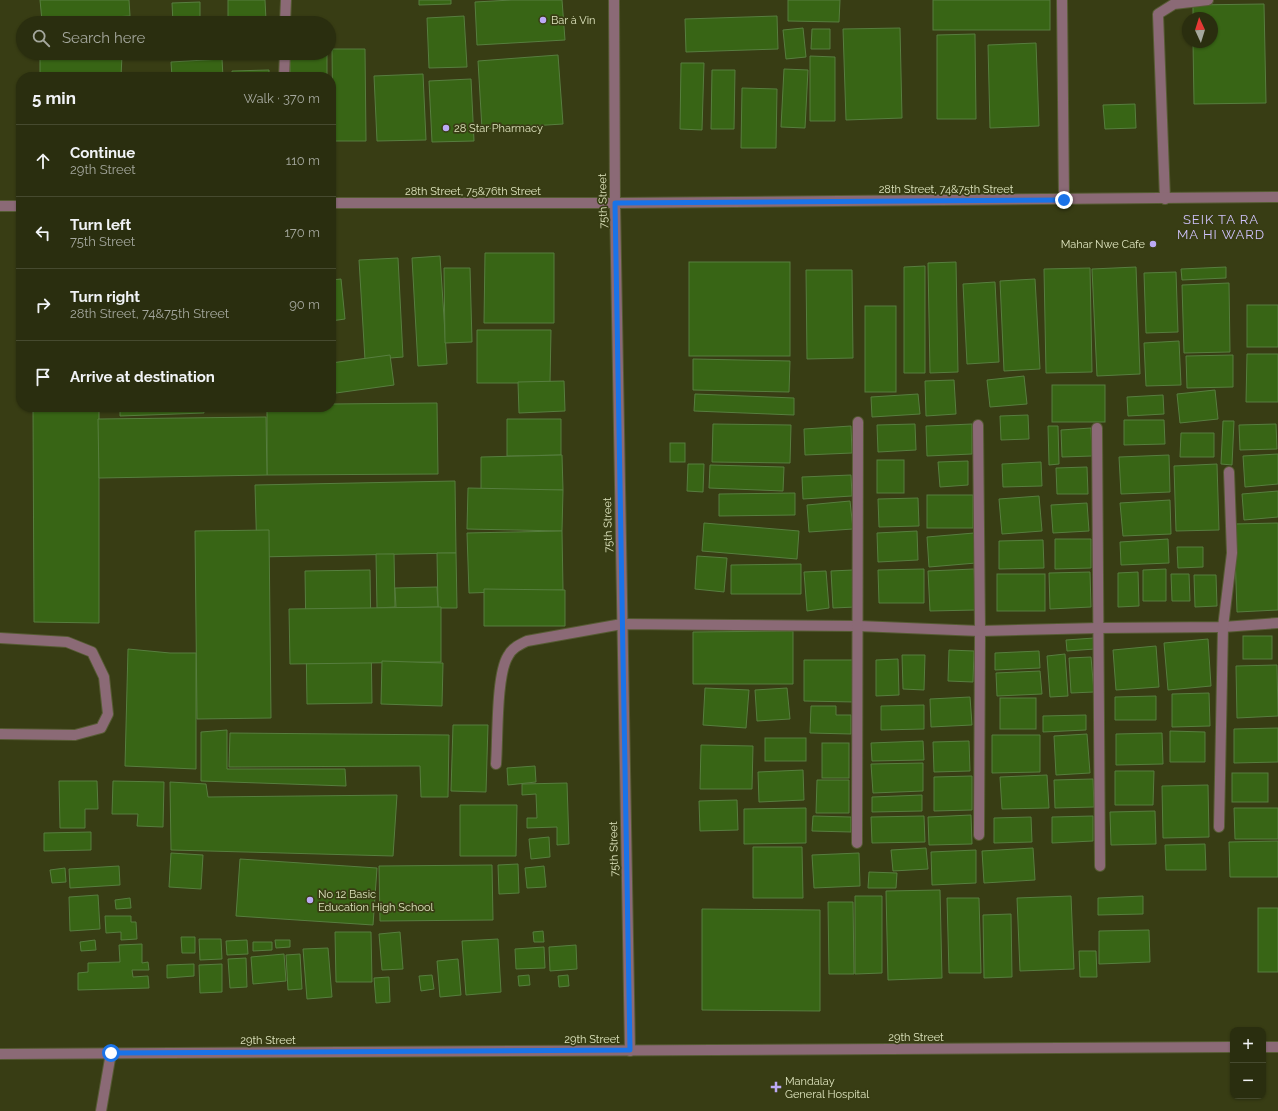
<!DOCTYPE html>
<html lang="en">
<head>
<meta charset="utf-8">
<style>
  :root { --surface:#2a2e0f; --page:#363a1d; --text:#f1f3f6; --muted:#a5a89e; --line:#464a2f }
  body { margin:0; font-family:Raleway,sans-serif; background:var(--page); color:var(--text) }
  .controls { position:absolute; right:12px; bottom:12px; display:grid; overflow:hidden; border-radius:8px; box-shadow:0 1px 3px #0004 }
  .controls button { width:36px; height:36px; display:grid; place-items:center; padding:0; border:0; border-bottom:1px solid var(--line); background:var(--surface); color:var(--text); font:20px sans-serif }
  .compass { position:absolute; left:1182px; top:12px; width:36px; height:36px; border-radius:50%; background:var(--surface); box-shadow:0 1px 3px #0004; rotate:356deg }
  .stop { position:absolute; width:12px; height:12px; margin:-9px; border:3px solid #1a73e8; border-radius:50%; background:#fff }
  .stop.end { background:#1a73e8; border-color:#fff; box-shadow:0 1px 4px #0008 }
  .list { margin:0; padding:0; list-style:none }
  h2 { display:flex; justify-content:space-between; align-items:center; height:52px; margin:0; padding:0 16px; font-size:17px }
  h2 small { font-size:13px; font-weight:400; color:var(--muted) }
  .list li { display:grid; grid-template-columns:26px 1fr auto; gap:12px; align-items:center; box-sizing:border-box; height:72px; padding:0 16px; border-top:1px solid var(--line) }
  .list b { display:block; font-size:15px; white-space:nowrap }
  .list p { margin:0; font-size:13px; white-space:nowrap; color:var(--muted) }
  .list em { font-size:13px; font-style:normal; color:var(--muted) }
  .icon { flex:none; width:22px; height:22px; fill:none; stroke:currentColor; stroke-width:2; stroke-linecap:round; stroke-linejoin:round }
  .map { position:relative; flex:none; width:1278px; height:1111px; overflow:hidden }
  .search { position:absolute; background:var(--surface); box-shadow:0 1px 3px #0004; left:16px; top:16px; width:320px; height:44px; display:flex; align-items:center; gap:10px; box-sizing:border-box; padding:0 14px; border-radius:22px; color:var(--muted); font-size:15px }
  .panel { position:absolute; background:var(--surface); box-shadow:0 1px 3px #0004; left:16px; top:72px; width:320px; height:340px; border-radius:16px }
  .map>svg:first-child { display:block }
</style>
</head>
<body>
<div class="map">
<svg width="1278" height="1111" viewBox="0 0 1278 1111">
  <rect width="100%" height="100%" fill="#383d14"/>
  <g fill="#386515" stroke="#577e3f">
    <polygon points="40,0 129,0 130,16 42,21"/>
    <polygon points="228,0 265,0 266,20 228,21"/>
    <polygon points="419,0 451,0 451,4 419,5"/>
    <polygon points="512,0 562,0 565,40 477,45 475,2"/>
    <polygon points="788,0 840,0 839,22 788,21"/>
    <rect x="933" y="0" width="117" height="30"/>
    <polygon points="200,2 200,23 173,23 172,3"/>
    <polygon points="1264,4 1266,103 1194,104 1193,42 1212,42 1212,18 1193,18 1193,5"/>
    <polygon points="464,16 467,67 429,68 427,18"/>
    <polygon points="777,16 778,49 686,52 685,19"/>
    <polygon points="803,28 806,57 786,59 783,30"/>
    <polygon points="900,28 902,118 846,120 843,29"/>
    <polygon points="812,29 830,29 830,49 811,49"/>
    <polygon points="975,34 976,119 937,119 937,35"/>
    <polygon points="1036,43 1039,126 990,128 988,45"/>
    <polygon points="332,49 365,49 366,141 333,141"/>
    <polygon points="40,53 122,55 121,77 40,77"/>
    <rect x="290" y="53" width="37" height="24"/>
    <polygon points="558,55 563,124 482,129 478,61"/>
    <polygon points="810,56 835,57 835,121 810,121"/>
    <polygon points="222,59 223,77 172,77 171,62"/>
    <polygon points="681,63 704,63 702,130 680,129"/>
    <polygon points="784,69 808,70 805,128 781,127"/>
    <polygon points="269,70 269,77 232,77 232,71"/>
    <polygon points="712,70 735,70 734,129 711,129"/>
    <polygon points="423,74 426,140 377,141 374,76"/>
    <polygon points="471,79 474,141 432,142 429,81"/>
    <polygon points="742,88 777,89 776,148 741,148"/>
    <polygon points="1135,104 1136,128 1105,129 1103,105"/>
    <polygon points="485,253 554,253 554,323 484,323"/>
    <polygon points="440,256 447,364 418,366 412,258"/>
    <polygon points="398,258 403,357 365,360 359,260"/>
    <rect x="689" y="262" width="101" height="94"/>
    <polygon points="956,262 958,372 930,373 928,263"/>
    <polygon points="925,266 925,373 904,373 904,267"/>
    <polygon points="1136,267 1140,374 1097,376 1092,269"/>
    <polygon points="1226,267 1226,278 1182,280 1181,269"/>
    <polygon points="444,268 470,268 472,342 445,343"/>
    <polygon points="1090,268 1092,372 1046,373 1044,269"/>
    <polygon points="806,270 852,270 853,358 807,359"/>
    <polygon points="1176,272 1178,332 1146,333 1144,273"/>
    <polygon points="341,279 345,319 331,321 331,280"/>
    <polygon points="1035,279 1040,369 1004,371 1000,281"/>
    <polygon points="995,282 999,362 967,364 963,284"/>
    <polygon points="1229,283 1230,352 1184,353 1182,285"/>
    <rect x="1247" y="305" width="31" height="42"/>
    <rect x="865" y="306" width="31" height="86"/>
    <polygon points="477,330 551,330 550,383 477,383"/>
    <polygon points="1179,341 1181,385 1146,386 1144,343"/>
    <polygon points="1247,354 1278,354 1278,402 1246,402"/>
    <polygon points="390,355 394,385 336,393 331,363"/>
    <polygon points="1233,355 1233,387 1187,388 1186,356"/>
    <polygon points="693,359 790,361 789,392 693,390"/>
    <polygon points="1024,376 1027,404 990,407 987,380"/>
    <polygon points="954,380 956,414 926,416 925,381"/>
    <polygon points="564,381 565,411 519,413 518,382"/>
    <rect x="1052" y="385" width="53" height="37"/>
    <polygon points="1215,390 1218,419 1180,423 1177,394"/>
    <polygon points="695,394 794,398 794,415 694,411"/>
    <polygon points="918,394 920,414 872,417 871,397"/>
    <polygon points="1163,395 1164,414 1128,416 1127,397"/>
    <polygon points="437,403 438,474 267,475 267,407 331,407 331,404"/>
    <polygon points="33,407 99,407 99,623 34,622"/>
    <polygon points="120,407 203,407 204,413 120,416"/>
    <polygon points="1028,415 1029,439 1001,440 1000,416"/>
    <polygon points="266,417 267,475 99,478 98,419"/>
    <polygon points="507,419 561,419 561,455 507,456"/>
    <polygon points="1124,420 1164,420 1165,444 1124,445"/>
    <polygon points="1223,421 1234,421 1232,465 1221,464"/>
    <polygon points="713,424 791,425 790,463 712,462"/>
    <polygon points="915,424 916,450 878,452 877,425"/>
    <polygon points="972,424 972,454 927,456 926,426"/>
    <polygon points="1276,424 1277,449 1240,450 1239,425"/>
    <polygon points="851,426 852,453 805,455 804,429"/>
    <polygon points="1048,426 1058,426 1059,464 1049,465"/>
    <polygon points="1091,428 1092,456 1062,457 1061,430"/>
    <polygon points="1181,433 1214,433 1214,457 1180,457"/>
    <rect x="670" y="443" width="15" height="19"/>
    <polygon points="1278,454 1278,484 1245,487 1243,456"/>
    <polygon points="562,455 563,490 481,491 481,457"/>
    <polygon points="1169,455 1170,492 1121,494 1119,457"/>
    <rect x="877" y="460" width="27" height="33"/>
    <polygon points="968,461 968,485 940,487 938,462"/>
    <polygon points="1041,462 1042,486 1003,487 1002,464"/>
    <polygon points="688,464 704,464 703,492 687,491"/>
    <polygon points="1217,464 1219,530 1176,531 1174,466"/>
    <polygon points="710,465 784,467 783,491 709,488"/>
    <polygon points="1087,467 1088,494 1057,494 1056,468"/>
    <polygon points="851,475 852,496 803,499 802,477"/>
    <polygon points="455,481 456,553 257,557 255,485"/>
    <polygon points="468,488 563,490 562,531 467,529"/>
    <polygon points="1278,491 1278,517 1244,520 1242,494"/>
    <polygon points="795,493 795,515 719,516 719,494"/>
    <rect x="927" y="495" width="46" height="33"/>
    <polygon points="1039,496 1042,531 1002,534 999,499"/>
    <polygon points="918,498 919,526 879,527 878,499"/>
    <polygon points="1170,500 1171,534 1123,536 1120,503"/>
    <polygon points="850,501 853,529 809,532 807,505"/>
    <polygon points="1087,503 1089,531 1053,533 1051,505"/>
    <polygon points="704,523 799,531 797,559 702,551"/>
    <polygon points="1278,523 1278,610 1237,612 1234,524"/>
    <polygon points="269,530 271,718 197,719 195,531"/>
    <polygon points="562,531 563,590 469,593 467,533"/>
    <polygon points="917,531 918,560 878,562 877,533"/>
    <polygon points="974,533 976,563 929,567 927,537"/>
    <polygon points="1055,539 1091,539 1091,568 1055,569"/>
    <polygon points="1168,539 1169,563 1121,565 1120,542"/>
    <polygon points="1043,540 1044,568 999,569 999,541"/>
    <polygon points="1177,547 1203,547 1203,567 1178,568"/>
    <polygon points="437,553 456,553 457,608 438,608"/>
    <polygon points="376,554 394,554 395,607 377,608"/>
    <polygon points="697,556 727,558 724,592 695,589"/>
    <polygon points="801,564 801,594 731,594 731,565"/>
    <polygon points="924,569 924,603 879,603 878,570"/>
    <polygon points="974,569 976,610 930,611 928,571"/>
    <polygon points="1166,569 1166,601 1143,601 1143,570"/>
    <polygon points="370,570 372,703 307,704 305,571"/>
    <polygon points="853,570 856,607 833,608 831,571"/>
    <polygon points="826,571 829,608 807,611 804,572"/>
    <polygon points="1090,572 1091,607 1050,609 1049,573"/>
    <polygon points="1138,572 1139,606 1118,607 1118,573"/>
    <rect x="997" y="574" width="48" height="37"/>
    <polygon points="1171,574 1189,574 1190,601 1172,601"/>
    <polygon points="1194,575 1216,575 1217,606 1195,607"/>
    <polygon points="437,587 438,607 396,608 395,588"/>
    <polygon points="484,589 565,590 565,626 484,626"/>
    <polygon points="441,607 441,662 290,664 289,609"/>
    <polygon points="793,631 793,684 693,684 693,632"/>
    <rect x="1243" y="636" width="29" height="23"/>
    <polygon points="1094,638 1095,649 1067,651 1066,640"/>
    <polygon points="1208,639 1211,686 1168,690 1164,643"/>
    <polygon points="1156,646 1159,687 1116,690 1113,650"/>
    <polygon points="128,649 170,653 196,653 196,769 125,766"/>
    <polygon points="949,650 974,651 973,682 948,681"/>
    <polygon points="1039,651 1040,668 995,670 995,653"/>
    <polygon points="1065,654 1068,696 1050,697 1047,656"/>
    <polygon points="902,655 925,655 924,690 903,689"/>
    <polygon points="1091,657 1094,692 1071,693 1069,658"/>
    <polygon points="898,659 899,695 876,696 876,660"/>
    <polygon points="804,660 854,660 854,702 804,701"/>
    <polygon points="382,661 443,663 442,706 381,704"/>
    <polygon points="1277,665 1278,716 1237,718 1236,666"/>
    <polygon points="1040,671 1042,694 997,696 996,673"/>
    <polygon points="705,688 749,690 746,728 703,725"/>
    <polygon points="787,688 790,719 757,721 755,690"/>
    <polygon points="1209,693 1210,726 1172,727 1172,694"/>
    <polygon points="1156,696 1156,720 1115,720 1115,697"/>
    <polygon points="970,697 972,725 931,727 930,699"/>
    <rect x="1000" y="698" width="36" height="31"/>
    <polygon points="924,705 924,729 881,730 881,706"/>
    <polygon points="811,706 836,706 836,715 851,715 851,734 810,733"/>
    <polygon points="1086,715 1086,730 1043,732 1043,716"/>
    <polygon points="453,725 488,725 486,792 451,791"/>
    <polygon points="1278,728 1278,762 1234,763 1234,729"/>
    <polygon points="227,730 227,769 345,769 346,786 201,781 201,732"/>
    <polygon points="1170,731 1205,732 1205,762 1170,762"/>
    <polygon points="230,733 449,735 448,797 421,797 420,766 229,767"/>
    <polygon points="1162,733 1163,764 1116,765 1116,734"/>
    <polygon points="1087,734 1090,773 1056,775 1054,736"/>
    <polygon points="992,735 1040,735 1040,772 992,773"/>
    <rect x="765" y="738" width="41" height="23"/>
    <polygon points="923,741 924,760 872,761 871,743"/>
    <polygon points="969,741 970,771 934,772 933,742"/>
    <rect x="822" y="743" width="27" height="35"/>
    <polygon points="701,745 753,746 752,789 700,789"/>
    <polygon points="923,763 923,791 873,793 871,764"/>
    <polygon points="535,766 536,782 508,785 507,768"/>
    <polygon points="803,770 804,800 759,802 758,772"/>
    <polygon points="1115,771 1154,771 1153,805 1115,805"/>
    <rect x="1232" y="773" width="36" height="29"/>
    <polygon points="1047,775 1049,808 1002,809 1000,777"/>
    <polygon points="972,776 972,810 934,811 934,777"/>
    <polygon points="1093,779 1094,807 1055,808 1054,780"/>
    <polygon points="817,780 849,780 849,813 816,813"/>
    <polygon points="59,781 97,781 98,809 85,809 85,828 60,828"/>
    <polygon points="113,781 164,782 163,827 137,826 138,814 112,814"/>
    <polygon points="170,782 206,784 208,797 397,795 393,856 171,850"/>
    <polygon points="567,783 569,844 557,845 557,827 527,828 527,818 537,818 536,794 522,795 522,784"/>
    <polygon points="1208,785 1209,837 1163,838 1162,786"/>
    <polygon points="922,795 922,811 872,812 872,797"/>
    <polygon points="737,800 738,830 700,831 699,801"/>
    <polygon points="460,805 517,805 516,856 460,856"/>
    <polygon points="806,808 806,843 744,844 744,809"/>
    <polygon points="1234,808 1278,808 1278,839 1235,839"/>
    <polygon points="1155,811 1156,844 1111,845 1110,812"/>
    <polygon points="971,815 972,844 929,845 928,817"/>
    <polygon points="813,816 851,817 851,832 812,831"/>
    <polygon points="924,816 925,842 872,843 871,817"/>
    <polygon points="1093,816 1093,841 1052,843 1052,817"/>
    <polygon points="1031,817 1032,842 994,843 994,818"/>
    <polygon points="91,832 91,850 44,851 44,833"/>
    <polygon points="549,837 550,857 531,859 529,839"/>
    <polygon points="1278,841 1278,877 1230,877 1229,842"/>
    <polygon points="1205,844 1206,870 1166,870 1165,845"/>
    <polygon points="753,847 802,847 803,898 753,898"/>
    <polygon points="926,848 928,869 893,871 891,850"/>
    <polygon points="1033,848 1035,880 984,883 982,851"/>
    <polygon points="976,850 976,883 932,885 931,852"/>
    <polygon points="171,853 203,855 201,889 169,887"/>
    <polygon points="859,853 860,886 814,888 812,855"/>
    <polygon points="240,859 377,868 373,925 236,916"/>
    <polygon points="518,864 519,893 499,894 498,865"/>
    <polygon points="492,865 493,920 380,921 379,866"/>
    <polygon points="119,866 120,885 70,888 69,869"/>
    <polygon points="544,866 546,887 527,888 525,868"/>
    <polygon points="65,868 66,882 52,883 50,870"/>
    <polygon points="869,872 897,873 896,888 868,888"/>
    <polygon points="940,890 942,978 888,980 886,891"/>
    <polygon points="98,895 100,929 70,931 69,897"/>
    <polygon points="855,896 882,896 882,973 855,974"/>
    <polygon points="1071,896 1074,969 1020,971 1017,898"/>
    <polygon points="1143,896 1143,914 1098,915 1098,898"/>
    <polygon points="130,898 131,908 116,909 115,900"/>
    <polygon points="947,898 979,898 981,973 949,973"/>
    <polygon points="828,902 853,902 854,974 829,974"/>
    <rect x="1258" y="908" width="20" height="64"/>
    <polygon points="702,909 820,910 820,1011 702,1010"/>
    <polygon points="1011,914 1012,977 984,978 983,915"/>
    <polygon points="105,916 131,916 131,922 136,922 137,939 121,940 121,932 106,933"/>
    <polygon points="1149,930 1150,962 1099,964 1099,931"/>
    <polygon points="543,931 544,942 534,942 533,932"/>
    <polygon points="335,932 371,932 372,982 336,982"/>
    <polygon points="400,932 403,969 382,970 379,934"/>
    <polygon points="181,937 195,937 195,953 182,953"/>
    <polygon points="199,939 221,939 222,959 200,960"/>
    <polygon points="498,939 501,992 466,995 462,941"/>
    <polygon points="95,940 96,950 81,951 80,942"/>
    <polygon points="247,940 248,954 227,955 226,941"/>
    <polygon points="275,940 290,940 290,947 276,948"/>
    <polygon points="253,942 272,942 272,950 253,951"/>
    <polygon points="142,944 142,963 148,962 149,970 132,970 133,977 148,976 149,988 78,990 78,973 88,972 88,963 120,962 119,945"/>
    <polygon points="576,945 577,969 550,971 549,947"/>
    <polygon points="544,947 545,968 516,969 515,949"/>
    <polygon points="328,948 332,997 307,999 303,949"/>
    <polygon points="1079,951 1096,951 1097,977 1080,977"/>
    <polygon points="284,954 286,981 253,984 251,957"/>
    <polygon points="300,954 302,989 288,990 286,955"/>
    <polygon points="246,958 247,987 230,988 228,959"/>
    <polygon points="458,959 461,995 440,997 437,961"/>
    <polygon points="194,964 194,976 167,978 167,965"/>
    <polygon points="222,964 222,992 200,993 199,965"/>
    <polygon points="432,975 434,989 421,991 419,976"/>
    <polygon points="529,975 530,985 519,986 518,976"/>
    <polygon points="568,975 569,986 559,987 558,976"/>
    <polygon points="389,977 390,1002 376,1003 374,978"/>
  </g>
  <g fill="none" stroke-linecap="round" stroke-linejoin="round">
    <defs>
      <g id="minor">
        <polyline points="614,0 615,203 630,1051"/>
        <polyline points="1062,0 1064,200"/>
        <polyline points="285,23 286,0"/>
        <polyline points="284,77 285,53"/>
        <polyline points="1165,199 1158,14 1174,4 1208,0"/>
        <polyline points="331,203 615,203 1278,197"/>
        <polyline points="0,206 21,206"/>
        <polyline points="978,425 980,631 979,835"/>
        <polyline points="1097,428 1100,866"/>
        <polyline points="0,638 67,642 92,652 104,677 108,714 101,728 75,735 0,734"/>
        <path d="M496,764C498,739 496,675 508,656C512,648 519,645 527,641L622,624L858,626L980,631L1099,628L1223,627L1278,623"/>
        <polyline points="1219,827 1223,627 1232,553 1229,472"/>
        <polyline points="857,843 858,422"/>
        <polyline points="1263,1047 1278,1047"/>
        <polyline points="0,1054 1233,1047"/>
        <polyline points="101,1111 111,1053"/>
      </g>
    </defs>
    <use href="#minor" stroke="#565b33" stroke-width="12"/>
    <use href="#minor" stroke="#8b6a76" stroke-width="10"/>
  </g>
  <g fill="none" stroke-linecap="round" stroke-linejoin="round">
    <polyline stroke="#1a73e8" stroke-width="5" points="111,1053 630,1050 615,203 1064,200"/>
  </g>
  <g fill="#bcaaf6" stroke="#383d14" stroke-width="1.5">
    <circle cx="543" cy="20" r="4"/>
    <circle cx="446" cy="128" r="4"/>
    <circle cx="1153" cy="244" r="4"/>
    <circle cx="310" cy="900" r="4"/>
    <path d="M774 1081h4v4h4v4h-4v4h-4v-4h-4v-4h4z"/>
  </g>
  <g text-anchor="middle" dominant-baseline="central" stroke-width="3.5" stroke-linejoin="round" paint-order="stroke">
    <g font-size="11" fill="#dee4be" stroke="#383d14" text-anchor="start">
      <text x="551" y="20">Bar à Vin</text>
      <text x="454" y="128">28 Star Pharmacy</text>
      <text x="1145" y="244" text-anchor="end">Mahar Nwe Cafe</text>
      <text x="318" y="894">No 12 Basic<tspan x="318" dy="13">Education High School</tspan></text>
      <text x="785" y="1081">Mandalay<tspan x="785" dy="13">General Hospital</tspan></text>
    </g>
    <g font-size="11" fill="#dee4be" stroke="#383d14">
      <text x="946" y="189">28th Street, 74&amp;75th Street</text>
      <text x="473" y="191">28th Street, 75&amp;76th Street</text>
      <text transform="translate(603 201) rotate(-91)">75th Street</text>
      <text transform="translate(608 525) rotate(-91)">75th Street</text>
      <text transform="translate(614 849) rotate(-91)">75th Street</text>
      <text x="916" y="1037">29th Street</text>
      <text x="592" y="1039">29th Street</text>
      <text x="268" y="1040">29th Street</text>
    </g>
    <g font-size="13" letter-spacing="1" fill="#cfc2fb" stroke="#383d14">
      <text x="1221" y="219">SEIK TA RA<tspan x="1221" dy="15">MA HI WARD</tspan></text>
    </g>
  </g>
</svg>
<div class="controls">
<button>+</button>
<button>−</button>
</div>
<svg class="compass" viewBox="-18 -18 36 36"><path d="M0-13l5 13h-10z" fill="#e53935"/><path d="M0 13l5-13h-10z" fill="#a5a89e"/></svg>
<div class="stop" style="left:111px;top:1053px"></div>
<div class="stop end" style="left:1064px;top:200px"></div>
<div class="search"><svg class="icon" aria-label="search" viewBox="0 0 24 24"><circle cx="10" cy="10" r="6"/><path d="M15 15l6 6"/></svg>Search here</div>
<section class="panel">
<h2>5 min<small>Walk · 370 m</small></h2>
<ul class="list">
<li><svg class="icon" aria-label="ahead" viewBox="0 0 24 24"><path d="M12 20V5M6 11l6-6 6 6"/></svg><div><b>Continue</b><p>29th Street</p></div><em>110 m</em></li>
<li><svg class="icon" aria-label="left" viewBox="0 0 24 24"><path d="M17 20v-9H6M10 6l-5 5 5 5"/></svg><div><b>Turn left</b><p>75th Street</p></div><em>170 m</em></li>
<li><svg class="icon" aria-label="right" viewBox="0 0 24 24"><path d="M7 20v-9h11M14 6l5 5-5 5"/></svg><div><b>Turn right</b><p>28th Street, 74&amp;75th Street</p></div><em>90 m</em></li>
<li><svg class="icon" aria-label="arrive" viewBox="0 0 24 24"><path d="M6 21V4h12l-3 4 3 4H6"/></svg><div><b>Arrive at destination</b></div></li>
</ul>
</section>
</div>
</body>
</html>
